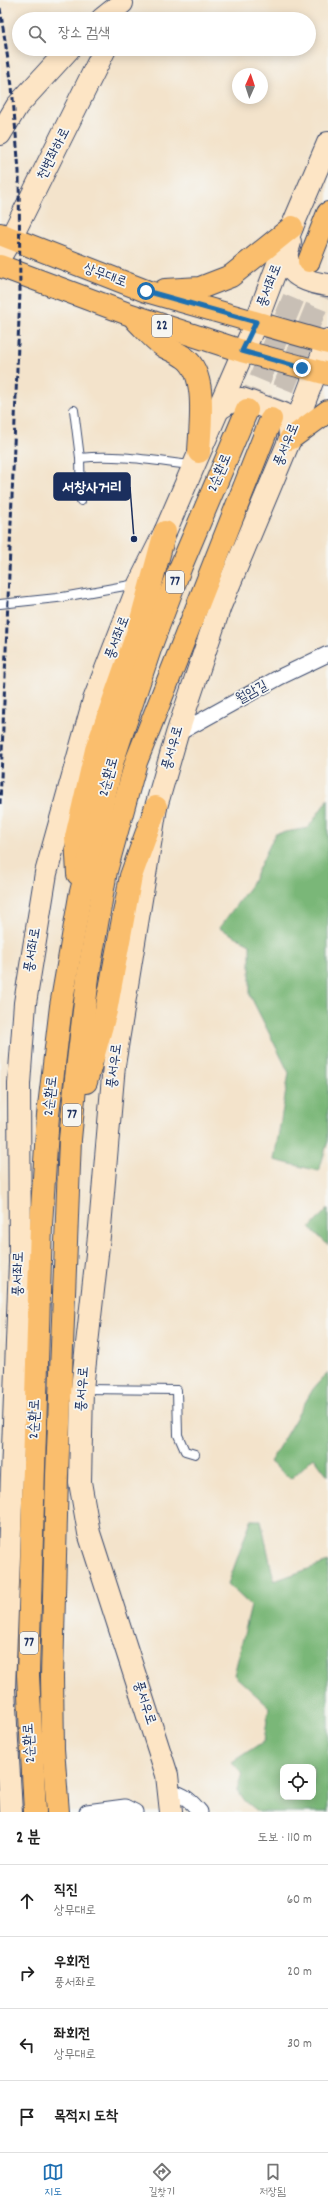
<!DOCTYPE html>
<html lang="ko">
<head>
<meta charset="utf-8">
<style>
  :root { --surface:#fff; --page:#f2f2f2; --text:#222; --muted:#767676; --line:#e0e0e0; --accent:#1f6fb2 }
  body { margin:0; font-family:Dekko,"Poor Story",sans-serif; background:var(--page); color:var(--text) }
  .controls { position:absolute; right:12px; bottom:12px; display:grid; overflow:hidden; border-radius:8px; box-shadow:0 2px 10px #0003 }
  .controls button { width:36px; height:36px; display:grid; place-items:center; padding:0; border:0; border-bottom:1px solid var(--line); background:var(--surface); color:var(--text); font:20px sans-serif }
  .compass { position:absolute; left:232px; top:68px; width:36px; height:36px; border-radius:50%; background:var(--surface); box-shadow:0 2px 10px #0003; rotate:3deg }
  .stop { position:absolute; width:12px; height:12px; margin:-9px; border:3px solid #1f6fb2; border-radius:50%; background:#fff }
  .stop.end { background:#1f6fb2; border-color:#fff; box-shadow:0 1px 4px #0008 }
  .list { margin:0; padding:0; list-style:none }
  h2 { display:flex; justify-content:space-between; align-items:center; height:52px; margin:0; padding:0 16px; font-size:17px }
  h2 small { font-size:13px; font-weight:400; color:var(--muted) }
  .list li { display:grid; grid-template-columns:26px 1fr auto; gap:12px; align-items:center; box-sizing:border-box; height:72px; padding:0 16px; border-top:1px solid var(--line) }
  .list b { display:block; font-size:15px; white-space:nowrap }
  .list p { margin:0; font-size:13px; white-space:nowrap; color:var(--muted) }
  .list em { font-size:13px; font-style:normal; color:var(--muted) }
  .icon { flex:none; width:22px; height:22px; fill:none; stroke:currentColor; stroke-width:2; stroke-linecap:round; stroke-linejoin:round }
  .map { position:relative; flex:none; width:328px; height:1812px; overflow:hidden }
  .search { position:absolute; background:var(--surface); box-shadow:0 2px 10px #0003; left:12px; right:12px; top:12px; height:44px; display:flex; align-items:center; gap:10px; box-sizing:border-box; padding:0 14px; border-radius:22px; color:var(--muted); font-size:15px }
  .sheet { height:340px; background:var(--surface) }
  nav { display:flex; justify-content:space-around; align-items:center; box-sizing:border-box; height:56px; border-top:1px solid var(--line); background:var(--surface); font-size:11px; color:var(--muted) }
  nav a { display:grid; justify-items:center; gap:2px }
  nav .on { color:var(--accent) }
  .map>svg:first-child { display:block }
</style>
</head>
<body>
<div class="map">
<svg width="328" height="1812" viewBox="0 0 328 1812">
  <rect width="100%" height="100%" fill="#f6f6f2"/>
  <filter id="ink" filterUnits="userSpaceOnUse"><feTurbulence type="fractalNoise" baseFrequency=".025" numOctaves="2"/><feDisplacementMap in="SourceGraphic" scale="8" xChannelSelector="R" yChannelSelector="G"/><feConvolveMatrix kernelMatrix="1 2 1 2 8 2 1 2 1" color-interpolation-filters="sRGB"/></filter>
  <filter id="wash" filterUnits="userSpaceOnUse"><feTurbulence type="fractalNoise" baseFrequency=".012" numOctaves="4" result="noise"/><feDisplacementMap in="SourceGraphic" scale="16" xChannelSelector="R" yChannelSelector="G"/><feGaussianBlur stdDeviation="0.9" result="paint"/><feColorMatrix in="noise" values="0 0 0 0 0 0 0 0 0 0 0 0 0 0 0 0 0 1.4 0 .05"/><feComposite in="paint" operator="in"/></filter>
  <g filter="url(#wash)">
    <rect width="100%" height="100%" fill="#f3e3cb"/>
    <g fill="#7ab778" stroke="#4a736b" fill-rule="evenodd">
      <polygon points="328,799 328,1141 319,1171 274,1160 289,1073 250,995 250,944 219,928 251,885 275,834 308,828"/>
      <polygon points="328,1208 328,1245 310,1228"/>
      <polygon points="328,1372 328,1476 314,1457 291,1479 270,1462 313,1389"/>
      <path d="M251,1520H261L274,1581L328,1562V1812H259L245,1801L237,1789L242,1773L232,1762L264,1741L269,1707L234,1675L251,1606L228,1584ZM283,1767H313V1797H283Z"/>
    </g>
  </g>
  <g filter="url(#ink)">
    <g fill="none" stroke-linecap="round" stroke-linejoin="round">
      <g stroke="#c8bfb5" stroke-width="22" stroke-dasharray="22 11" stroke-linecap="butt">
        <polyline points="247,410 309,261"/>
        <polyline points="271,419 328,278"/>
      </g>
      <defs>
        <g id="lane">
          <polyline points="74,410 80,458 81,501"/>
          <path d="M80,458C118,454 155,461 192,465"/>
          <polyline points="0,604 57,598 136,584"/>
          <polyline points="83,1389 177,1390 178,1435 185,1451 195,1454"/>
        </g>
        <g id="street">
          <polyline points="177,734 280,677 328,654"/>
          <path d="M169,1791C184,1794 191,1801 200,1812"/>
          <polyline points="87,1812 125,1807 135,1812"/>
        </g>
        <g id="secondary">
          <polyline points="102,19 122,3"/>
          <polyline points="0,134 17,106 69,49"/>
          <path d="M290,242C289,246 286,253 287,257C288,277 312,283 328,285"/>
          <polyline points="0,257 11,238 105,49"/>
          <polyline points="219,409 233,400 242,399 284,414 289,420 290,439"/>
          <polyline points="11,1812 4,1689 20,1262 19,1084 25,1003 46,873 94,700 139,584 165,532 256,322 292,227 328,143"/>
          <polyline points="171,1812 167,1775 89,1533 80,1482 82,1389 100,1227 114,1065 156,807 177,734 220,606 290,439 328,340"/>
        </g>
        <g id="primary">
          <polyline points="0,234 146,291 328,343"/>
          <polyline points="0,266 131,315 242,351 328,374"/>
          <polyline points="165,290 200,288 231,276 292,227"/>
          <path d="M136,320C145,329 153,339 163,346C170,350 178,353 185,358C208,375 200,426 199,452"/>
          <polyline points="290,439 328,411"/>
        </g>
        <g id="highway">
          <polyline points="309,261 328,213"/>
          <polyline points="78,874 76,837 96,750 138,631 165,532"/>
          <polyline points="86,1082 106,1011 131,876 156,807"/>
          <polyline points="35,1812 28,1675 41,1225 48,1115 61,1006 80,896 113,760 153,640 181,566 247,410"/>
          <polyline points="58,1812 53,1749 52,1677 57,1475 70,1139 76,1078 88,977 106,871 136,762 271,419"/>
        </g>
      </defs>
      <use href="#lane" stroke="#3b4a6e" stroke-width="10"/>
      <use href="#street" stroke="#3b4a6e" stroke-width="17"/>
      <use href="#secondary" stroke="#3b4a6e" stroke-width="24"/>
      <use href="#primary" stroke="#3b4a6e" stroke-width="24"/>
      <use href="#highway" stroke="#3b4a6e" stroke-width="24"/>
      <use href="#lane" stroke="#fff" stroke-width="8"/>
      <use href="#street" stroke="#fff" stroke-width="15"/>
      <use href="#secondary" stroke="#fde5c5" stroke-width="22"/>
      <use href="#primary" stroke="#fabe6d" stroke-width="22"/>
      <use href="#highway" stroke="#fabe6d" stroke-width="22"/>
      <polyline stroke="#1b2f5e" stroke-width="3" stroke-dasharray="6 3" stroke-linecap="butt" points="0,8 12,86 19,171 20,292 0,804"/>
    </g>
  </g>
  <g fill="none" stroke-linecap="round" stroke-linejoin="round" filter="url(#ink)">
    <polyline stroke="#1f6fb2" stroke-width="5" points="146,291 256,322 242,351 302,368"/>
  </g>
  <g text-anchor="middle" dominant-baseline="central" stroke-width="3.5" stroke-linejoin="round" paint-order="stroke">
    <g fill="#f6f6f2" stroke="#5d6b8a" stroke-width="1">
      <rect x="152" y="315" width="20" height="22" rx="3"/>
      <rect x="166" y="571" width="18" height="22" rx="3"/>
      <rect x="63" y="1104" width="18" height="22" rx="3"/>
      <rect x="20" y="1632" width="18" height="22" rx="3"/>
    </g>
    <g font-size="13" font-weight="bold" fill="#1b2f5e">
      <text x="162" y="326">22</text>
      <text x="175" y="582">77</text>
      <text x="72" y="1115">77</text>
      <text x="29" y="1643">77</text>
    </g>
    <g font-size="14" fill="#1b2f5e" stroke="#f6f6f2">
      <text transform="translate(54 154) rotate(-63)">천변좌하로</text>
      <text transform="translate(105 276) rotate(20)">상무대로</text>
      <text transform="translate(270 286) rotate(-69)">풍서좌로</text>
      <text transform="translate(287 445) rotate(-68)">풍서우로</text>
      <text transform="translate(220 473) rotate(-67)">2순환로</text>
      <text transform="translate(118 638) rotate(-69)">풍서좌로</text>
      <text transform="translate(252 693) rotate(-29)">월암길</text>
      <text transform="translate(173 748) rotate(-74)">풍서우로</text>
      <text transform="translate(109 777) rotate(-75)">2순환로</text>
      <text transform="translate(33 950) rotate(-81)">풍서좌로</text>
      <text transform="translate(115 1066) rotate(-83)">풍서우로</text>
      <text transform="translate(51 1096) rotate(-84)">2순환로</text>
      <text transform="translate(19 1274) rotate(-89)">풍서좌로</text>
      <text transform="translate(83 1389) rotate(-86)">풍서우로</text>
      <text transform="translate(35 1419) rotate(-88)">2순환로</text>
      <text transform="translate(144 1703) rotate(72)">풍서우로</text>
      <text transform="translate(30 1743) rotate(-93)">2순환로</text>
    </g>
  </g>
  <path fill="none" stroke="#1b2f5e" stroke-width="1.5" d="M134 539L130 487"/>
  <circle fill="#1b2f5e" stroke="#f6f6f2" stroke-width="1.5" cx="134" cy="539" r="4"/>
  <rect fill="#1b2f5e" stroke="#1b2f5e" stroke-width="1.5" x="54" y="473" width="76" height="27" rx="4"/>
  <g font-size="15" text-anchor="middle" font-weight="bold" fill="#fff">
    <text x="92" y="492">서창사거리</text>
  </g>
</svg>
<div class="controls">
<button><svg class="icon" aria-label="locate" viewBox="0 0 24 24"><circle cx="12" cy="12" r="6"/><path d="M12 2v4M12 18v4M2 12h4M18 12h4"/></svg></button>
</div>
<svg class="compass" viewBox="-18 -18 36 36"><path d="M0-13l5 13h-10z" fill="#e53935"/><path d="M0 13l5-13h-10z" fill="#767676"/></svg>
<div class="stop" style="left:146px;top:291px"></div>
<div class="stop end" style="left:302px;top:368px"></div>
<div class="search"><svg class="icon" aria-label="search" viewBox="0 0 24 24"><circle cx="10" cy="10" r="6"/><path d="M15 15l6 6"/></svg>장소 검색</div>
</div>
<section class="sheet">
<h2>2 분<small>도보 · 110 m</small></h2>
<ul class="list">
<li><svg class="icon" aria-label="ahead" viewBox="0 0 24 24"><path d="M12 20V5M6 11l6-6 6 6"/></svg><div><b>직진</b><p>상무대로</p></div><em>60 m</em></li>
<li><svg class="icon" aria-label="right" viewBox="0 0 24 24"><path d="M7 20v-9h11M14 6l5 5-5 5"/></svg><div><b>우회전</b><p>풍서좌로</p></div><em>20 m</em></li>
<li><svg class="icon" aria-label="left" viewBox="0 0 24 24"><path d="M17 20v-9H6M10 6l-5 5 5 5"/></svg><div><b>좌회전</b><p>상무대로</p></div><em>30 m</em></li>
<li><svg class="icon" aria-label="arrive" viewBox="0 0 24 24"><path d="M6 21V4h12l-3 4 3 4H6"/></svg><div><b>목적지 도착</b></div></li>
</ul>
</section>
<nav>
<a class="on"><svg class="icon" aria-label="map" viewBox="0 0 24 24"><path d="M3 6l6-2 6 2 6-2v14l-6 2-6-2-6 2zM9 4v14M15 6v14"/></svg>지도</a>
<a><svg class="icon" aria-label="directions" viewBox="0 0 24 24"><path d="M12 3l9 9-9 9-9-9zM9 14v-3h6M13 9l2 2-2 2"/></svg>길찾기</a>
<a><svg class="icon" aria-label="saved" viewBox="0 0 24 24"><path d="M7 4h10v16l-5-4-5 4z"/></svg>저장됨</a>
</nav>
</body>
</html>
